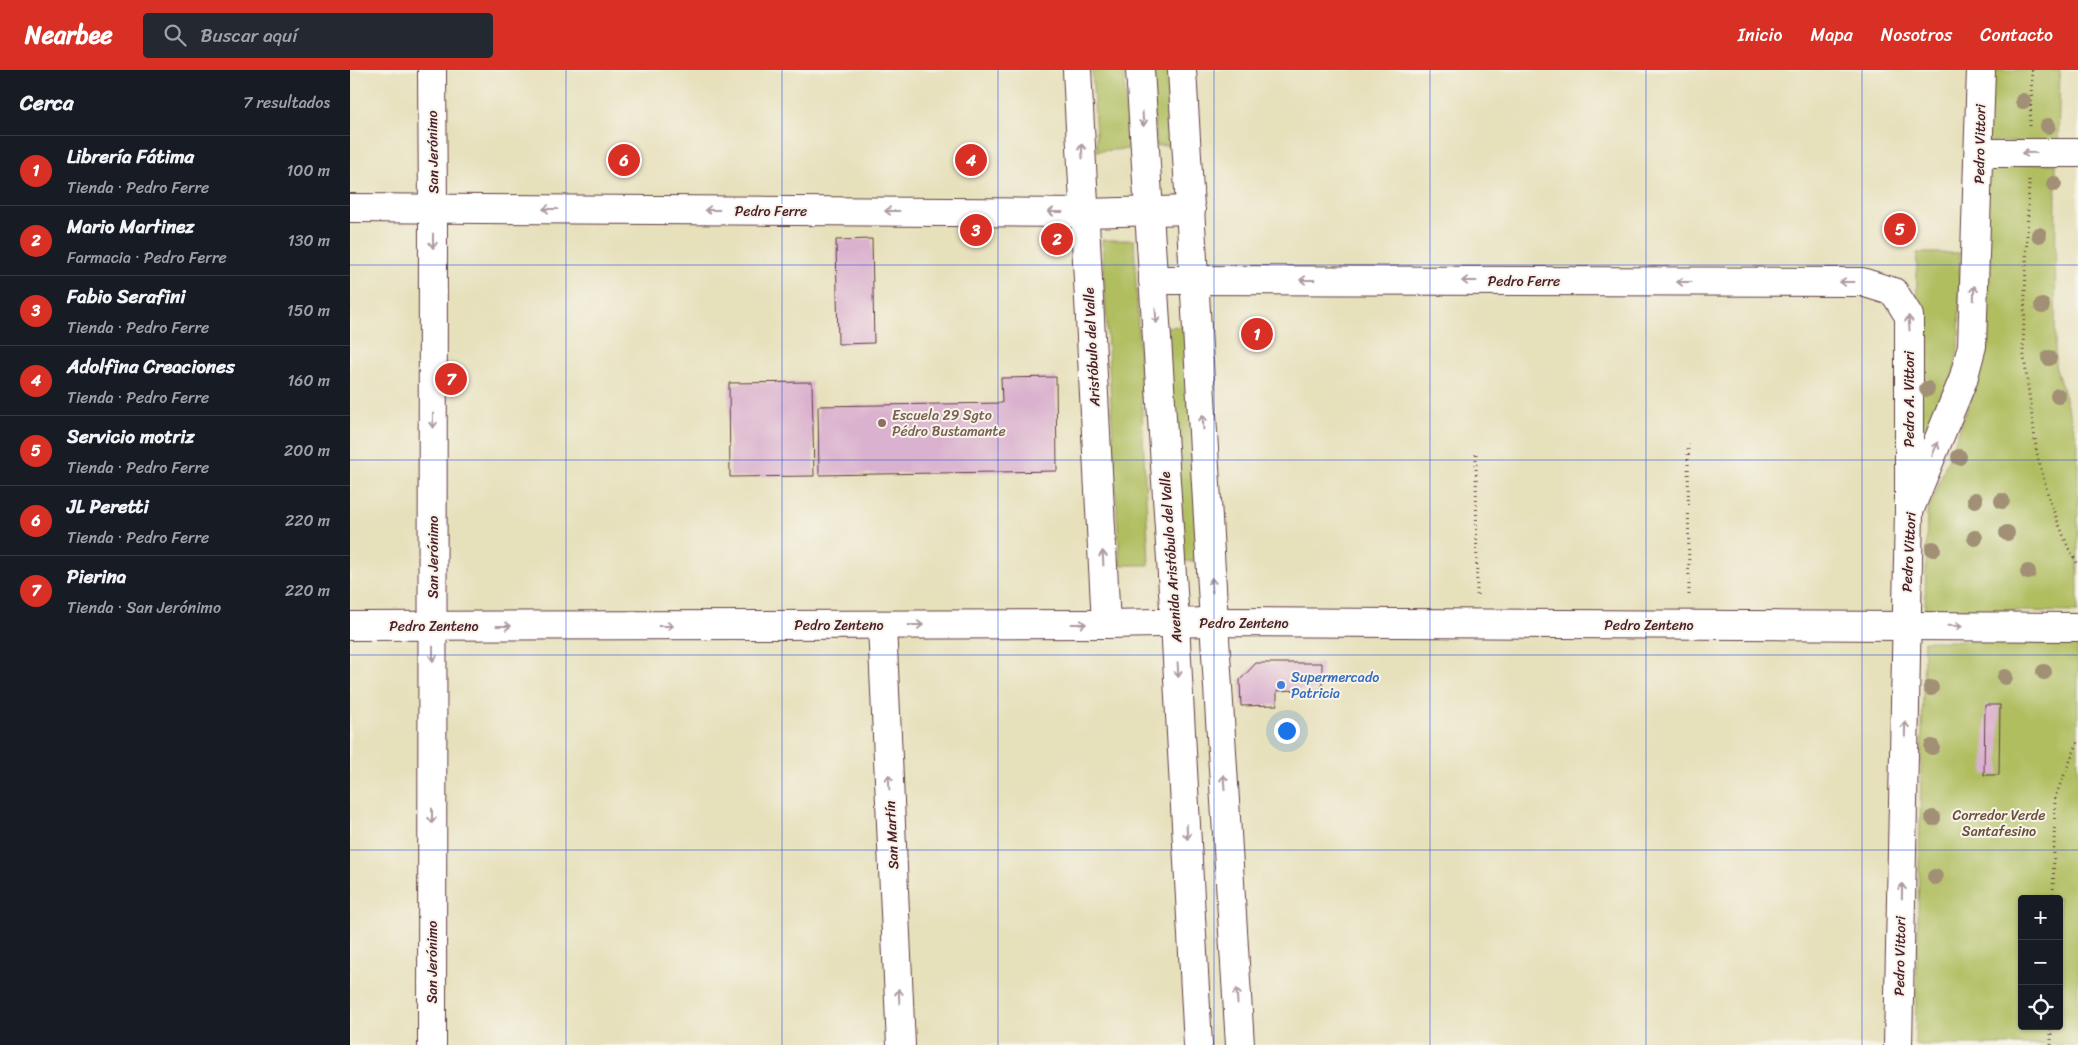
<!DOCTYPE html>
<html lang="es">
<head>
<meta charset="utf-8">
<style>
  :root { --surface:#171b24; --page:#242831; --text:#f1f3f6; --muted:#9ea1a6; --line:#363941; --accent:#d93025 }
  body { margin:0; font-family:Sriracha,sans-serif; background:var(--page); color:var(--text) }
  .controls { position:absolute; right:15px; bottom:15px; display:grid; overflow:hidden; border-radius:5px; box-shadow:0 1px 4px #0004 }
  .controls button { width:45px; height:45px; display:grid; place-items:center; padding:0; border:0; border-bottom:1px solid var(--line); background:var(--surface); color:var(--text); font:25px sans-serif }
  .you { position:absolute; left:936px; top:660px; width:18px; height:18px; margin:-12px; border:4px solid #fff; border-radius:50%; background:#1a73e8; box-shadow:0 0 0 8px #1a73e833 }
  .badge { display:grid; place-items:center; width:32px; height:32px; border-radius:50%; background:var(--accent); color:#fff; font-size:16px; font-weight:700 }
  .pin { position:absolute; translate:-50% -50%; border:2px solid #fff; box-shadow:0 1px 5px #0006 }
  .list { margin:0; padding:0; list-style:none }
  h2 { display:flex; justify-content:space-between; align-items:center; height:65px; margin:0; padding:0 20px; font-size:21px }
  h2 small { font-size:16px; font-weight:400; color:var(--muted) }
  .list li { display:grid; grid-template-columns:32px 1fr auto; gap:15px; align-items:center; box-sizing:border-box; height:70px; padding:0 20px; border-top:1px solid var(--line) }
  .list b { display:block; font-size:19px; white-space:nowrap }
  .list p { margin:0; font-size:16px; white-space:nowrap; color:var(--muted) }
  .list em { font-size:16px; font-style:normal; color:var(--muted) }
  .icon { flex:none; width:28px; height:28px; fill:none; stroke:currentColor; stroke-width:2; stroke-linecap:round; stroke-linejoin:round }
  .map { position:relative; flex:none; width:1728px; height:975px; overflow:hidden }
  header { display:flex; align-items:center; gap:30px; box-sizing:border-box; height:70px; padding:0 25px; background:var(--accent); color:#fff }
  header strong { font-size:24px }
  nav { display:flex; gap:28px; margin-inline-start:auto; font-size:18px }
  .search { width:350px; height:45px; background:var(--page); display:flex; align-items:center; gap:12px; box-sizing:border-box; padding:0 18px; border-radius:5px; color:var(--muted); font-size:19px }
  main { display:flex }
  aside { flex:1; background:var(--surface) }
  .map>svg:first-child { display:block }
</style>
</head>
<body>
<header>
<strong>Nearbee</strong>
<div class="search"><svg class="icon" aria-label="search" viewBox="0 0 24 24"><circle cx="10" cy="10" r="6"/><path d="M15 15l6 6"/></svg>Buscar aquí</div>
<nav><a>Inicio</a><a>Mapa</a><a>Nosotros</a><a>Contacto</a></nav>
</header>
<main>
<aside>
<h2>Cerca<small>7 resultados</small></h2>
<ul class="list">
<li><span class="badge">1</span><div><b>Librería Fátima</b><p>Tienda · Pedro Ferre</p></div><em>100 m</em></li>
<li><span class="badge">2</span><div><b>Mario Martinez</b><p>Farmacia · Pedro Ferre</p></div><em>130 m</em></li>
<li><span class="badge">3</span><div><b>Fabio Serafini</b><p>Tienda · Pedro Ferre</p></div><em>150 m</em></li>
<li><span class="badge">4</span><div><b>Adolfina Creaciones</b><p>Tienda · Pedro Ferre</p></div><em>160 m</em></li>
<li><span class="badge">5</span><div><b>Servicio motriz</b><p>Tienda · Pedro Ferre</p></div><em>200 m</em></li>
<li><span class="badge">6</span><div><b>JL Peretti</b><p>Tienda · Pedro Ferre</p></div><em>220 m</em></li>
<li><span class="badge">7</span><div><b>Pierina</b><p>Tienda · San Jerónimo</p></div><em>220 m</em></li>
</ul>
</aside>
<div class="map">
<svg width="1728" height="975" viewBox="0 0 1728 975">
  <rect width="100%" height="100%" fill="#f7f3e8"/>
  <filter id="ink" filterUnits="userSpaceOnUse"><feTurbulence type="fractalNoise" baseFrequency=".02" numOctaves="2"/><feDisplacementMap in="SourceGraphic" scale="10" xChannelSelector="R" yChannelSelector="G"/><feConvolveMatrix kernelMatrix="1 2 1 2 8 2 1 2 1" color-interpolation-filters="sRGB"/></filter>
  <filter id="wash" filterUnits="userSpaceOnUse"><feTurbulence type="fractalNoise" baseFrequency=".0096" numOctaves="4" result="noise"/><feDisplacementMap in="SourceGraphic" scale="20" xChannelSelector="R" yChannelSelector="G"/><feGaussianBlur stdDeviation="1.12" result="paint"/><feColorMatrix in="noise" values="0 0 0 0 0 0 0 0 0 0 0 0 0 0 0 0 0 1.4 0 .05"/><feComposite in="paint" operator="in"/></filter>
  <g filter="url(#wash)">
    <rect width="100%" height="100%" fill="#e6e0bb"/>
    <g fill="#b0be61" stroke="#7d6e46" fill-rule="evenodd">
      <polygon points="742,0 774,0 778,79 747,81"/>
      <polygon points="801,0 823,0 828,75 806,76"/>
      <polygon points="1638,0 1710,0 1708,72 1637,72"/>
      <polygon points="1637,94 1706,94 1705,295 1728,372 1728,542 1575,539 1577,444 1627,313 1631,286"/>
      <polygon points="752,170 784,170 799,495 770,495"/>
      <polygon points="1567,183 1610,183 1609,272 1604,303 1566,398"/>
      <polygon points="840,256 852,491 828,491 815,257"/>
      <path d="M1574,571L1728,572V975H1565ZM1672,829H1709V956H1672Z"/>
    </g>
    <g id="blocks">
      <g fill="#dab1ce">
        <polygon points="522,169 524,273 488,274 486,170"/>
        <polygon points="706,307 707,401 469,405 468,336 652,333 651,308"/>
        <polygon points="462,312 464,406 380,407 379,313"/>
        <polygon points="906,593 972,593 972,619 927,621 927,635 891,636 890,610"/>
        <polygon points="1635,635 1650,635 1649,705 1634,705"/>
      </g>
    </g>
  </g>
  <g filter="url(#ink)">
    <use href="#blocks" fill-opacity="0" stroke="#613c41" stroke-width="1"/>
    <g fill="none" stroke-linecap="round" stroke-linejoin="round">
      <defs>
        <g id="minor">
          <polyline points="82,0 83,139 82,975"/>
          <polyline points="727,0 756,554"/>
          <polyline points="1630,83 1728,83"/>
          <polyline points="0,138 736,143 841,140"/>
          <polyline points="803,210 1512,212 1544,222 1559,246 1559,441"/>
          <polyline points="532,555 551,975"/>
          <polyline points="0,556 756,554 864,552 1728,557"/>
        </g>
        <polyline id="tertiary" points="1548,975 1559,441 1613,310 1622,276 1631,0"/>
        <g id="secondary">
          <polyline points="790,0 825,553 848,975"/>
          <polyline points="832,0 864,552 890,975"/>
        </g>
      </defs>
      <use href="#minor" stroke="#613c41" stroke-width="30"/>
      <use href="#tertiary" stroke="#613c41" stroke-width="30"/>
      <use href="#secondary" stroke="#613c41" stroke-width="30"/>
      <g stroke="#613c41" stroke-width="3" stroke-dasharray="1 4" stroke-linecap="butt">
        <polyline points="1680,56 1682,0"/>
        <polyline points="1679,110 1673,279 1687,384 1700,432 1718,477 1728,495"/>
        <polyline points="1338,374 1339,527"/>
        <polyline points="1126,384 1127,527"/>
        <polyline points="1703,829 1705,727 1728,672"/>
        <polyline points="1701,975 1701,956"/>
      </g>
      <use href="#minor" stroke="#fff" stroke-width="28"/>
      <use href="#tertiary" stroke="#fff" stroke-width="28"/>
      <use href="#secondary" stroke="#fff" stroke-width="28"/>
    </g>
    <g fill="#a19075">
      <circle cx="1673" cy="31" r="8"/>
      <circle cx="1698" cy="56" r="8"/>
      <circle cx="1704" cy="114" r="8"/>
      <circle cx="1689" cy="165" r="8"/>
      <circle cx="1692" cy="236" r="8"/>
      <circle cx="1699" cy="288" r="8"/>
      <circle cx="1577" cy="319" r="8"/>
      <circle cx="1708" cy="326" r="8"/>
      <circle cx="1609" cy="387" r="8"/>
      <circle cx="1625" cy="430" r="8"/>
      <circle cx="1652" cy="431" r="8"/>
      <circle cx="1657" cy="463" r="8"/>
      <circle cx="1625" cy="468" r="8"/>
      <circle cx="1583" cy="479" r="8"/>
      <circle cx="1678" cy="502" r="8"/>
      <circle cx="1694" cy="602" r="8"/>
      <circle cx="1655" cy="607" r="8"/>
      <circle cx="1581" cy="618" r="8"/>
      <circle cx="1582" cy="677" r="8"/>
      <circle cx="1583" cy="748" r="8"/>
      <circle cx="1585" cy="807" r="8"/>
    </g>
    <defs><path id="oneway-shaft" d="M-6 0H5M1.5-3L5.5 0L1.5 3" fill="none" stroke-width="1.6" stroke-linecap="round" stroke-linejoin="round" transform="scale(1.25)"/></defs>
    <g stroke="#ae9aa0">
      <use href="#oneway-shaft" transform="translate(793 49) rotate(86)"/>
      <use href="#oneway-shaft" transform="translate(732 81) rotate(-94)"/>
      <use href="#oneway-shaft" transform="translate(1679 83) rotate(179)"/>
      <use href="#oneway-shaft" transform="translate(200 139) rotate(-180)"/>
      <use href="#oneway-shaft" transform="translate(362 140) rotate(-180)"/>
      <use href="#oneway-shaft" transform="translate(542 141) rotate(-180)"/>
      <use href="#oneway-shaft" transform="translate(705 142) rotate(-180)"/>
      <use href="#oneway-shaft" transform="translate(83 171) rotate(90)"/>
      <use href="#oneway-shaft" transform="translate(957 210) rotate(-180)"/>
      <use href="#oneway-shaft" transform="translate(1119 211) rotate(-180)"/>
      <use href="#oneway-shaft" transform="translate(1334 212) rotate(-180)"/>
      <use href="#oneway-shaft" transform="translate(1497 212) rotate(-180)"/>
      <use href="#oneway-shaft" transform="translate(1624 223) rotate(-88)"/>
      <use href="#oneway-shaft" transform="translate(806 246) rotate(86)"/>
      <use href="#oneway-shaft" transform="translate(1559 253) rotate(-94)"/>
      <use href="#oneway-shaft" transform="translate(83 351) rotate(90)"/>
      <use href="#oneway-shaft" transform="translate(853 352) rotate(-93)"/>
      <use href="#oneway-shaft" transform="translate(1585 379) rotate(-68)"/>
      <use href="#oneway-shaft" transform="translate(753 488) rotate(-93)"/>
      <use href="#oneway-shaft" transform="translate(862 515) rotate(-93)"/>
      <use href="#oneway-shaft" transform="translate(729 554)"/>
      <use href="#oneway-shaft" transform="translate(566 555)"/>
      <use href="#oneway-shaft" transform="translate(154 556)"/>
      <use href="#oneway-shaft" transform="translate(316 556)"/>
      <use href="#oneway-shaft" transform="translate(1605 556) rotate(1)"/>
      <use href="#oneway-shaft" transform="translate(83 584) rotate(90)"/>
      <use href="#oneway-shaft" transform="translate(828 600) rotate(87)"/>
      <use href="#oneway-shaft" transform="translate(1555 659) rotate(-89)"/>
      <use href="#oneway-shaft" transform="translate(539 712) rotate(-93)"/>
      <use href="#oneway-shaft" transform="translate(874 712) rotate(-94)"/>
      <use href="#oneway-shaft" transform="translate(82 746) rotate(90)"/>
      <use href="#oneway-shaft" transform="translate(837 762) rotate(87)"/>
      <use href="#oneway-shaft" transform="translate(1552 821) rotate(-89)"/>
      <use href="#oneway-shaft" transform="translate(549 926) rotate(-93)"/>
      <use href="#oneway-shaft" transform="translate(887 926) rotate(-94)"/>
    </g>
  </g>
  <path fill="none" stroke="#1d4ed8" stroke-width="1" stroke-opacity="0.55" d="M216,0V975M432,0V975M648,0V975M864,0V975M1080,0V975M1296,0V975M1512,0V975M0,195H1728M0,390H1728M0,585H1728M0,780H1728"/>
  <circle fill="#8d6e63" stroke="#f7f3e8" stroke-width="2" cx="532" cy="353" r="5"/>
  <circle fill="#3f7fe0" stroke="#f7f3e8" stroke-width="2" cx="931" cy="615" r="5"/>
  <g text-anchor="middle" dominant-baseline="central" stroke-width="4" stroke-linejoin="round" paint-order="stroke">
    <g font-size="14" fill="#4a1f2b" stroke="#f7f3e8">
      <text transform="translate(1630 74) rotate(-89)">Pedro Vittori</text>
      <text transform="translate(83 82) rotate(-91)">San Jerónimo</text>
      <text x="421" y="141">Pedro Ferre</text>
      <text x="1174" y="211">Pedro Ferre</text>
      <text transform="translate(742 277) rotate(-93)">Aristóbulo del Valle</text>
      <text transform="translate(1559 329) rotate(-90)">Pedro A. Vittori</text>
      <text transform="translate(1559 482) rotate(-87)">Pedro Vittori</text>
      <text transform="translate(83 487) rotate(-90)">San Jerónimo</text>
      <text transform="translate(821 487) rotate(-94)">Avenida Aristóbulo del Valle</text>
      <text x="894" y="553">Pedro Zenteno</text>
      <text x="489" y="555">Pedro Zenteno</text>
      <text x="1299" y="555">Pedro Zenteno</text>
      <text x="84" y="556">Pedro Zenteno</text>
      <text transform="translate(542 765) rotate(-93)">San Martín</text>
      <text transform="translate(1550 886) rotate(-89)">Pedro Vittori</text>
      <text transform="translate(82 892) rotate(-90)">San Jerónimo</text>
    </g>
    <g font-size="14" fill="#785e54" stroke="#f7f3e8" text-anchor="start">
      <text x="542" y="345">Escuela 29 Sgto<tspan x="542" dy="16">Pédro Bustamante</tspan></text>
    </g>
    <g font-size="14" fill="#366cbe" stroke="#f7f3e8" text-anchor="start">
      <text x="941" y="607">Supermercado<tspan x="941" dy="16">Patricia</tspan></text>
    </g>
    <g font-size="14" fill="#694f3b" stroke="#f7f3e8">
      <text x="1649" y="745">Corredor Verde<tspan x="1649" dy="16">Santafesino</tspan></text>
    </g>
  </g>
</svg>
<div class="controls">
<button>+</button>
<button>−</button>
<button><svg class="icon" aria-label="locate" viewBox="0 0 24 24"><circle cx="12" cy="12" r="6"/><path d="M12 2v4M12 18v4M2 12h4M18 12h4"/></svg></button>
</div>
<div class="you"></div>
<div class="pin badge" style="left:907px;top:264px">1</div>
<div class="pin badge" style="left:707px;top:169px">2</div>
<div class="pin badge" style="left:626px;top:160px">3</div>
<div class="pin badge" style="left:621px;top:90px">4</div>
<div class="pin badge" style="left:1550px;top:159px">5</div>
<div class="pin badge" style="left:274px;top:90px">6</div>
<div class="pin badge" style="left:101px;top:309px">7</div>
</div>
</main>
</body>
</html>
